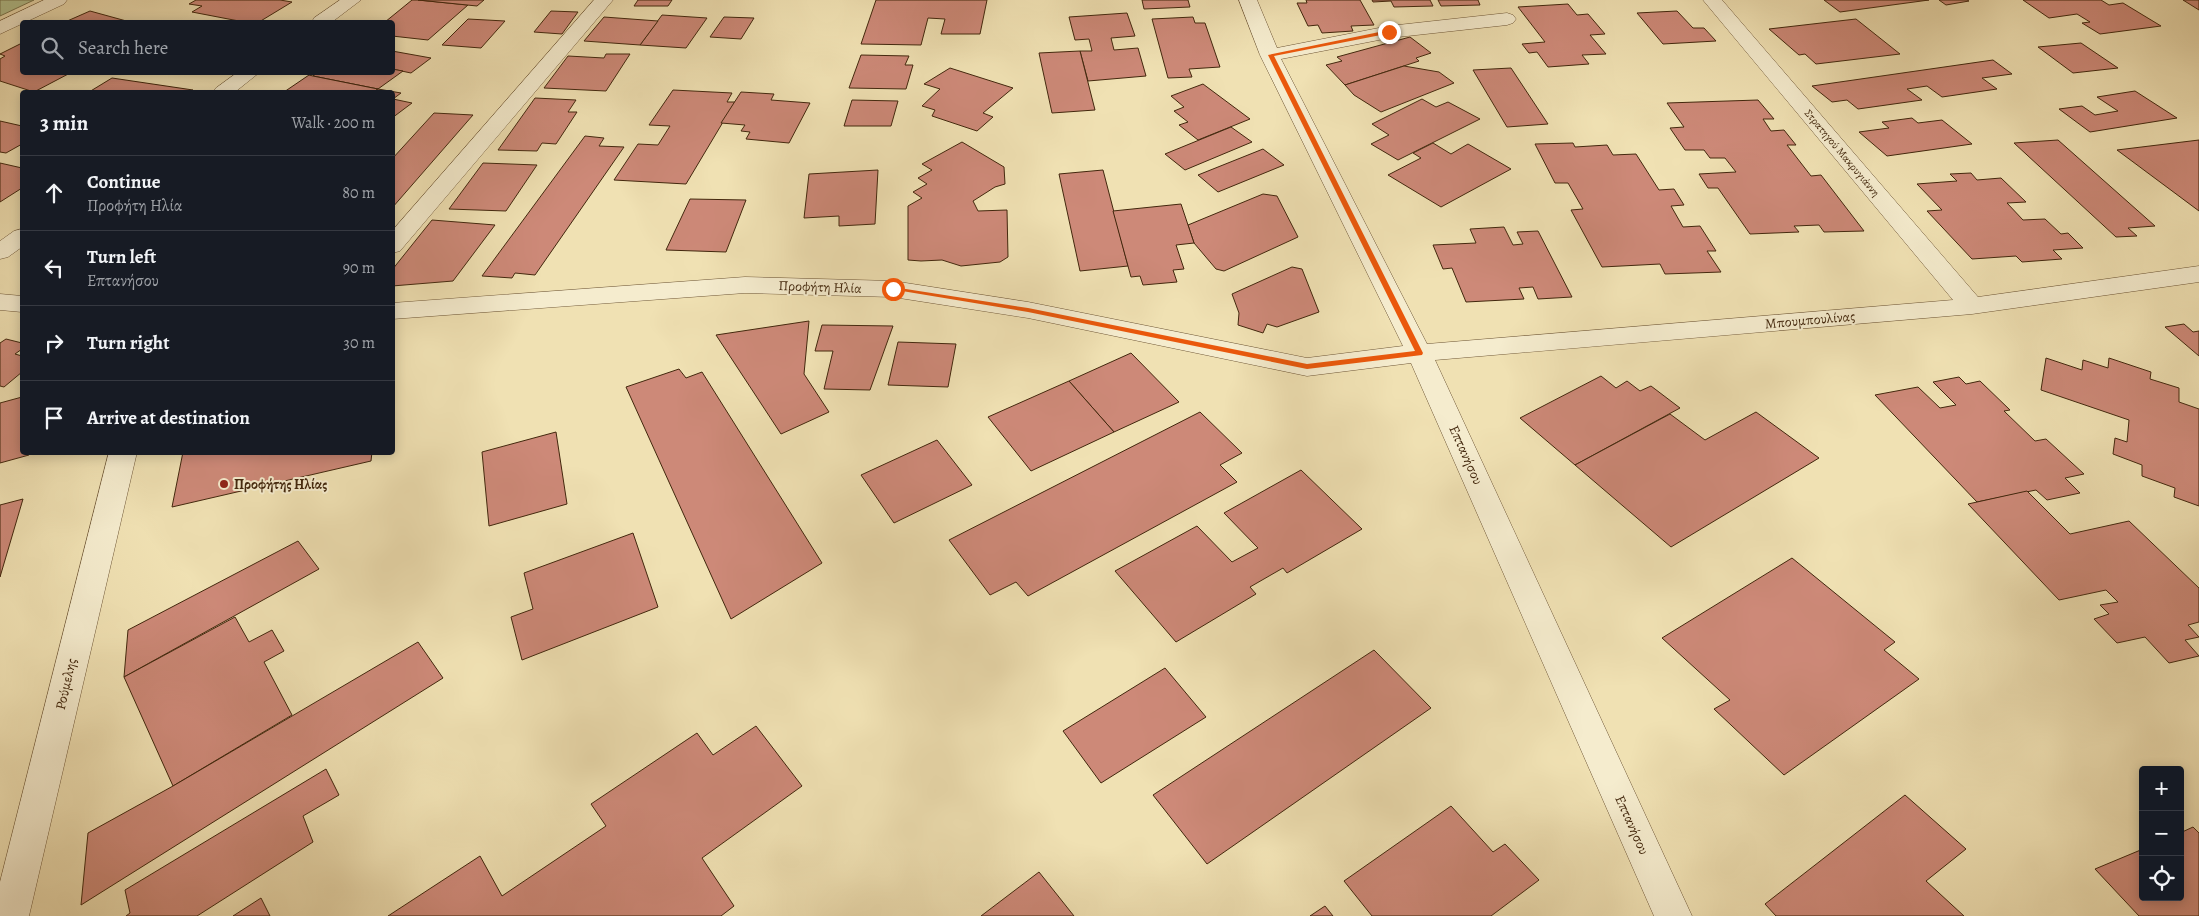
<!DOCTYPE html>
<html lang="en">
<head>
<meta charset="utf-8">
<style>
  :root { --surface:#171b24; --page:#242831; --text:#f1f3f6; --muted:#9ea1a6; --line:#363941 }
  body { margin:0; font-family:Alegreya,serif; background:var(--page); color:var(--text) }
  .controls { position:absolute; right:15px; bottom:15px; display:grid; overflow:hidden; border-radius:5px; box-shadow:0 2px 12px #0003 }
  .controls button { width:45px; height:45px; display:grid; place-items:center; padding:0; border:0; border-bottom:1px solid var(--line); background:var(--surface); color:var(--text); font:25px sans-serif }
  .stop { position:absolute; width:15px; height:15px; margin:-11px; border:4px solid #ea580c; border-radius:50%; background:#fff }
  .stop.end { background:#ea580c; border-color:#fff; box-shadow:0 1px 5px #0008 }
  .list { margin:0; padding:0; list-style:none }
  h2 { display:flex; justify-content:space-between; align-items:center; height:65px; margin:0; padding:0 20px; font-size:21px }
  h2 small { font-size:16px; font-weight:400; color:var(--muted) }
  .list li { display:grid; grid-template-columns:32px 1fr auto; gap:15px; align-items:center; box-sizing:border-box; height:75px; padding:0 20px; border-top:1px solid var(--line) }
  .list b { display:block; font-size:19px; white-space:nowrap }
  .list p { margin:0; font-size:16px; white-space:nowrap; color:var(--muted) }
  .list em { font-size:16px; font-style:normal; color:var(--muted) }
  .icon { flex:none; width:28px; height:28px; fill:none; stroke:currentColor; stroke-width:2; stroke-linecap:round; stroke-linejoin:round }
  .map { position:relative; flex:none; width:2199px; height:916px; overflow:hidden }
  .search { position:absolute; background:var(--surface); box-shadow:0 2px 12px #0003; left:20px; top:20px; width:375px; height:55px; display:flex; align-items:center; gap:12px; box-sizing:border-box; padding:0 18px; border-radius:5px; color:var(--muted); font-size:19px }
  .panel { position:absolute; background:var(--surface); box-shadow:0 2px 12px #0003; left:20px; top:90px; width:375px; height:365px; border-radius:5px }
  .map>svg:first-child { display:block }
</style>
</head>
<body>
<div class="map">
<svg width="2199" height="916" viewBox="0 0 2199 916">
  <rect width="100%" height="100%" fill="#f0e1b3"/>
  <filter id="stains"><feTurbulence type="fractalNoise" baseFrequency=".004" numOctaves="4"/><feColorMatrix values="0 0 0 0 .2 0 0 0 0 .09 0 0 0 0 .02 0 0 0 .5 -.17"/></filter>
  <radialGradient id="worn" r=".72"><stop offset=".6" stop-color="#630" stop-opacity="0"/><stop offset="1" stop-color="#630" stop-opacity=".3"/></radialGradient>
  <polygon fill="#b4c491" stroke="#7b764f" points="0,0 34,0 0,16"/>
  <g fill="#cd8978" stroke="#42270d">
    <polygon points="196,0 280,0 292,2 259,22 244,22 192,12 202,6 189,4"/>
    <polygon points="412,0 418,0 468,5 428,40 392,36 392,22 385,22"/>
    <polygon points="418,0 484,0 477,6"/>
    <polygon points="638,0 672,0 668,6 634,6"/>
    <polygon points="876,0 987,0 980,34 941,34 945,19 928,18 921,45 861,44"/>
    <polygon points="1142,0 1188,0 1190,7 1144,9"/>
    <polygon points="1306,0 1360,0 1374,25 1351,26 1353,31 1322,33 1318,25 1308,26 1297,3 1307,3"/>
    <polygon points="1372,0 1430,0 1433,6 1394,7 1391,1 1373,2"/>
    <polygon points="1438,0 1478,0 1480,5 1441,6"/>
    <polygon points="1824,0 1929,0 1840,12"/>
    <polygon points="1939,0 1967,0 1969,1 1946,5"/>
    <polygon points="2023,0 2101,0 2109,5 2123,3 2161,26 2100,34 2082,23 2090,22 2077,14 2049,18"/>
    <polygon points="2183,0 2199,0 2199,10"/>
    <polygon points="1568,4 1577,15 1588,14 1605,34 1590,35 1606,54 1582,55 1589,64 1548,67 1537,52 1529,53 1522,44 1545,42 1518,7"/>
    <polygon points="90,11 130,22 65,22"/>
    <polygon points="551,11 578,12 562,34 534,32"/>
    <polygon points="1677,11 1693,28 1704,28 1716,41 1663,44 1637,13"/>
    <polygon points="1127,13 1135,36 1111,38 1114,50 1138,48 1146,76 1088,81 1080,51 1092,51 1089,39 1075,40 1069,17"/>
    <polygon points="662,15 707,18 686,48 640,45"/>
    <polygon points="604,17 658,21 640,45 584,41"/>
    <polygon points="724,17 754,18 741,39 710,37"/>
    <polygon points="1193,17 1195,23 1205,23 1220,67 1189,69 1192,77 1168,78 1152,19"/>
    <polygon points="468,19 505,21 481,48 442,45"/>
    <polygon points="1856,19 1900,54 1816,64 1805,54 1799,55 1769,29"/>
    <polygon points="1410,37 1431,53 1416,58 1419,61 1345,85 1326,65 1342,61 1337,57"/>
    <polygon points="22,43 22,72 72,72 34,92 0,81 0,59 5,56 0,54"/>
    <polygon points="2081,43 2118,68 2073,73 2038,47"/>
    <polygon points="392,51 431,58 411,73 392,69"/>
    <polygon points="1080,51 1095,110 1052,113 1039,53"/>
    <polygon points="606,54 630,54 606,91 544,88 568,56 604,58"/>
    <polygon points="861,55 909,56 905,65 913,65 906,89 849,88"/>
    <polygon points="1993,60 2012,74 1982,78 1997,89 1942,97 1927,86 1907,89 1922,100 1858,109 1847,100 1832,102 1812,86"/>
    <polygon points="1404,66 1439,72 1454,83 1381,112 1354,95 1345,85"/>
    <polygon points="950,68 1013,88 983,113 993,117 977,131 932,116 935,110 922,106 940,89 924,84"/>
    <polygon points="1511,68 1548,124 1507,127 1473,70"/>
    <polygon points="392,69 403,71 378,89 313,76 318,72 392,72"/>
    <polygon points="309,75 313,76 378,89 373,92 284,92"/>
    <polygon points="112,78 193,90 189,92 89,92"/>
    <polygon points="1203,84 1250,119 1198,140 1179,125 1188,122 1174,111 1184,107 1171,96"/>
    <polygon points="378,89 401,93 393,99 412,103 392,118 392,92 373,92"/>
    <polygon points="673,90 732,93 727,102 735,102 686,184 614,180 638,144 658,145 670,126 649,125"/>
    <polygon points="2135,91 2177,118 2090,132 2059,109 2082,106 2095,115 2118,111 2097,97"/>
    <polygon points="741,92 774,94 771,100 810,103 789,143 746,139 750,132 741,131 745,125 721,123"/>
    <polygon points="535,98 576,100 568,112 577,112 556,144 542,143 537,151 498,150"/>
    <polygon points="1422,99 1436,107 1448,102 1480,119 1398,160 1371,144 1389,135 1372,124"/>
    <polygon points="852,100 898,101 891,126 844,126"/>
    <polygon points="1758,100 1774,119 1763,119 1771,131 1784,130 1796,145 1787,145 1811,176 1821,175 1864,231 1824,232 1819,225 1794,226 1799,232 1750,234 1718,188 1708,188 1699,174 1736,172 1725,158 1710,158 1704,150 1685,150 1670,128 1684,127 1667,103"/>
    <polygon points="434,113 473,115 392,208 392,159"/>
    <polygon points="1912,118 1918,123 1942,120 1972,144 1887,156 1859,132 1889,128 1882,122"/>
    <polygon points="0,121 22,126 22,144 6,153 0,152"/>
    <polygon points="1231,127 1252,142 1185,170 1165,154"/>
    <polygon points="585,136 604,138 599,146 624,147 535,275 515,273 512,278 482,276"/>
    <polygon points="2058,140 2155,226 2128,228 2137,236 2116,237 2014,143"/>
    <polygon points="2199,140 2199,211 2117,150"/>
    <polygon points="962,142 1004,167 1005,184 995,187 973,201 978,211 1007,210 1008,257 1000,262 961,266 942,260 921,261 908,260 908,206 922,198 913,192 927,184 918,178 932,170 922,164"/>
    <polygon points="1433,143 1451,154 1468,144 1511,169 1441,207 1388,175 1421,158 1413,153"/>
    <polygon points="1573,143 1575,147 1607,145 1613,155 1636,154 1659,190 1674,189 1684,205 1671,206 1683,227 1700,226 1716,251 1707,251 1721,272 1665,274 1660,264 1602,267 1571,210 1583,209 1568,183 1555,183 1535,144"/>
    <polygon points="1263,149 1284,165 1218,192 1198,175"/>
    <polygon points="0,163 22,168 22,188 0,202"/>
    <polygon points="483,163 537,165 506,211 449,209"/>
    <polygon points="878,170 875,224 839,226 839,216 804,218 809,174"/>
    <polygon points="1103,170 1128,266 1080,271 1059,174"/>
    <polygon points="1971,173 1977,180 2001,178 2026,202 2007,203 2023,220 2045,219 2061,234 2068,233 2083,248 2053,250 2062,259 2022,262 2016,256 1972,259 1927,211 1942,210 1917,184 1957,181 1950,174"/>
    <polygon points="1263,194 1277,196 1298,237 1224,271 1216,269 1194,243 1188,225"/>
    <polygon points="690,199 746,200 726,252 666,250"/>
    <polygon points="1181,204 1194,243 1176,245 1184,269 1173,270 1177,282 1143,285 1140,276 1131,277 1113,211"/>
    <polygon points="432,220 495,225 453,281 392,286 392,270"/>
    <polygon points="1504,227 1513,245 1523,244 1517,232 1538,231 1572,297 1538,299 1533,287 1519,288 1524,299 1466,302 1452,268 1443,269 1433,245 1476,243 1470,229"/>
    <polygon points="1292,267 1302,269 1319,312 1277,327 1267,324 1263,333 1238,325 1239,313 1232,294"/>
    <polygon points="809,321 804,374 829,412 781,434 716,335"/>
    <polygon points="2184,324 2193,332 2199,331 2199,356 2165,327"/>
    <polygon points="822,325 893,326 870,390 824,389 833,351 815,351"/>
    <polygon points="6,339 22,343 22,349 15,354 22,356 22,372 4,387 0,386 0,343"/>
    <polygon points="898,342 956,344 948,387 888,385"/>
    <polygon points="1131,353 1179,402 1114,432 1069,381"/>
    <polygon points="2046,358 2082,370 2083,360 2108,368 2109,358 2151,372 2150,379 2179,388 2179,402 2199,409 2199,506 2174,497 2175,488 2142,476 2142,465 2113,454 2115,438 2127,442 2129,420 2041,390"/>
    <polygon points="679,369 686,378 702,372 822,563 731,619 626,387"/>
    <polygon points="1601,376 1616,388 1627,381 1640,391 1651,386 1680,408 1575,465 1520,418"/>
    <polygon points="1959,377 1966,384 1980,381 2010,410 2004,411 2035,441 2046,439 2084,474 2065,478 2080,493 2047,500 2036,490 1977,502 1875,395 1918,387 1940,408 1956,405 1933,382"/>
    <polygon points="1069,381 1114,432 1031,471 988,417"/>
    <polygon points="22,395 22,452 30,452 29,455 0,463 0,403 22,397"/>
    <polygon points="1200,412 1242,453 1220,465 1237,482 1028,596 1016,582 990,595 949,540"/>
    <polygon points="1756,412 1819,458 1671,547 1575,465 1670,414 1705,440"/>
    <polygon points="556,432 567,504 489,526 482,452"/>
    <polygon points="937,440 972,485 894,523 861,475"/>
    <polygon points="183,452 372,452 371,461 172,507"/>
    <polygon points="1301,470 1362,529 1287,573 1283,568 1250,587 1256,594 1176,642 1115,571 1197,526 1232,562 1258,548 1224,513"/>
    <polygon points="2027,491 2070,534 2129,521 2199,588 2199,622 2188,625 2199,637 2185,640 2199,656 2169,663 2145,637 2117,643 2094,619 2109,614 2100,605 2118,602 2106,590 2059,600 1968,504"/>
    <polygon points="23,499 0,577 0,505"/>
    <polygon points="633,533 658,607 522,660 511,617 533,609 524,573"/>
    <polygon points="298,541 319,569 124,677 128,630"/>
    <polygon points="1792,558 1895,642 1884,650 1919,679 1784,775 1714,709 1730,700 1662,638"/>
    <polygon points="235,617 249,642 272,630 284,651 264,662 292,715 173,786 124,677"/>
    <polygon points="418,642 443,678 81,905 88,833 173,786"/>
    <polygon points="1374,650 1431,708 1207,864 1153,795"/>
    <polygon points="1165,668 1206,717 1101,783 1063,731"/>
    <polygon points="756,726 802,786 702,858 734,906 721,916 388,916 480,856 502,896 606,826 591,804 697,733 713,755"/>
    <polygon points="326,769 339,795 303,816 313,842 197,916 126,916 130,913 125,890"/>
    <polygon points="1905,795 1966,849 1926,881 1964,916 1776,916 1765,904"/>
    <polygon points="1451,806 1493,852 1505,844 1539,880 1491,916 1372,916 1344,881"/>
    <polygon points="2193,827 2199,833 2199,916 2139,916 2095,869 2143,849 2143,897 2180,897 2180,833"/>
    <polygon points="1039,872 1074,916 981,916"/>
    <polygon points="261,898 270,916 233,916"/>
    <polygon points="1325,906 1333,916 1310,916"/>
  </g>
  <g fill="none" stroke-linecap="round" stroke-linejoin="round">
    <defs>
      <g id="minor">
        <polygon points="44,0 67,0 64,4 0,34 0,21"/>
        <polygon points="340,0 361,0 332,22 312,22 314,18"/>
        <polygon points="594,0 613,0 400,251 392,253 392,231"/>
        <polygon points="1239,0 1257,0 1277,48 1389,26 1507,13 1513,15 1516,19 1513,23 1507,25 1389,38 1281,59 1427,344 1953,300 1703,0 1722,0 1978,297 2199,266 2199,282 1972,314 1435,360 1692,916 1654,916 1411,363 1307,376 1028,318 893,297 745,293 392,319 392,303 745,277 893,281 1028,302 1307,358 1403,346 1260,55"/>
        <polygon points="238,72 260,72 235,92 213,92 216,88"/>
        <polygon points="22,229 22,247 8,257 0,259 0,241 14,231"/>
        <polygon points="0,294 22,296 22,312 0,310"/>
        <polygon points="109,452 137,452 29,916 0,916 0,882"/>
      </g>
    </defs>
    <use href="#minor" stroke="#6e5636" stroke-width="1"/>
    <use href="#minor" fill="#f5ecce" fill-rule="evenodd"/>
  </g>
  <polygon fill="#ea580c" points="1389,30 1391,33 1274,56 1423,353 1422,355 1307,369 1028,312 890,289 893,287 1028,308 1307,364 1415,351 1268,55"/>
  <circle fill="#8f2418" stroke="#f5ecce" stroke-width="2" cx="224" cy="484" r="5"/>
  <g text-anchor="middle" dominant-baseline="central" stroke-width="4" stroke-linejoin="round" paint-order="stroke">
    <g font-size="11" fill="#42270d" stroke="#f5ecce">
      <text transform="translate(1842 153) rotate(50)">Στρατηγού Μακρυγιάννη</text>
    </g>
    <g font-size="14" fill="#42270d" stroke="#f5ecce">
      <text transform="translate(820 287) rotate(2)">Προφήτη Ηλία</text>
      <text transform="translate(1810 320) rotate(-5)">Μπουμπουλίνας</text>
      <text transform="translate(1466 455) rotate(66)">Επτανήσου</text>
      <text transform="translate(66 684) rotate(-77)">Ρούμελης</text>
      <text transform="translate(1632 825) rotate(66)">Επτανήσου</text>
    </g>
    <g font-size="14" font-weight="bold" fill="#42270d" stroke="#f5ecce" text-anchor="start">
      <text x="234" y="484">Προφήτης Ηλίας</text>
    </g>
  </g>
  <rect width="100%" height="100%" filter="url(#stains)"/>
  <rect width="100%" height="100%" fill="url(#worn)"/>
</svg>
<div class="controls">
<button>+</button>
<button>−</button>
<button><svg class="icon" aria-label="locate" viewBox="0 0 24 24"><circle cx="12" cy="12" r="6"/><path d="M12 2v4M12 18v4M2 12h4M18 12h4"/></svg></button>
</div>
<div class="stop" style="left:893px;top:289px"></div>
<div class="stop end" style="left:1389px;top:32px"></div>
<div class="search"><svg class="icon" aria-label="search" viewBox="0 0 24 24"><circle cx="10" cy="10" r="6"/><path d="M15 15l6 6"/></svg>Search here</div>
<section class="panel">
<h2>3 min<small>Walk · 200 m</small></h2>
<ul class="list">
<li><svg class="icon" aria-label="ahead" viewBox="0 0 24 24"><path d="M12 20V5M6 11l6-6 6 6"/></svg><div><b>Continue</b><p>Προφήτη Ηλία</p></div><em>80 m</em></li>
<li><svg class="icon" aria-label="left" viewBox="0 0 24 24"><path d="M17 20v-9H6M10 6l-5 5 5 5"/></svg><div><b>Turn left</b><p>Επτανήσου</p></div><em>90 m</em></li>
<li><svg class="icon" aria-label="right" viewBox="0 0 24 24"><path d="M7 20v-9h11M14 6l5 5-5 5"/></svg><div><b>Turn right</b></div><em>30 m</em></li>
<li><svg class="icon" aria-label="arrive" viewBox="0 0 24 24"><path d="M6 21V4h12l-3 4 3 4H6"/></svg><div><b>Arrive at destination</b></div></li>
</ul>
</section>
</div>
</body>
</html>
